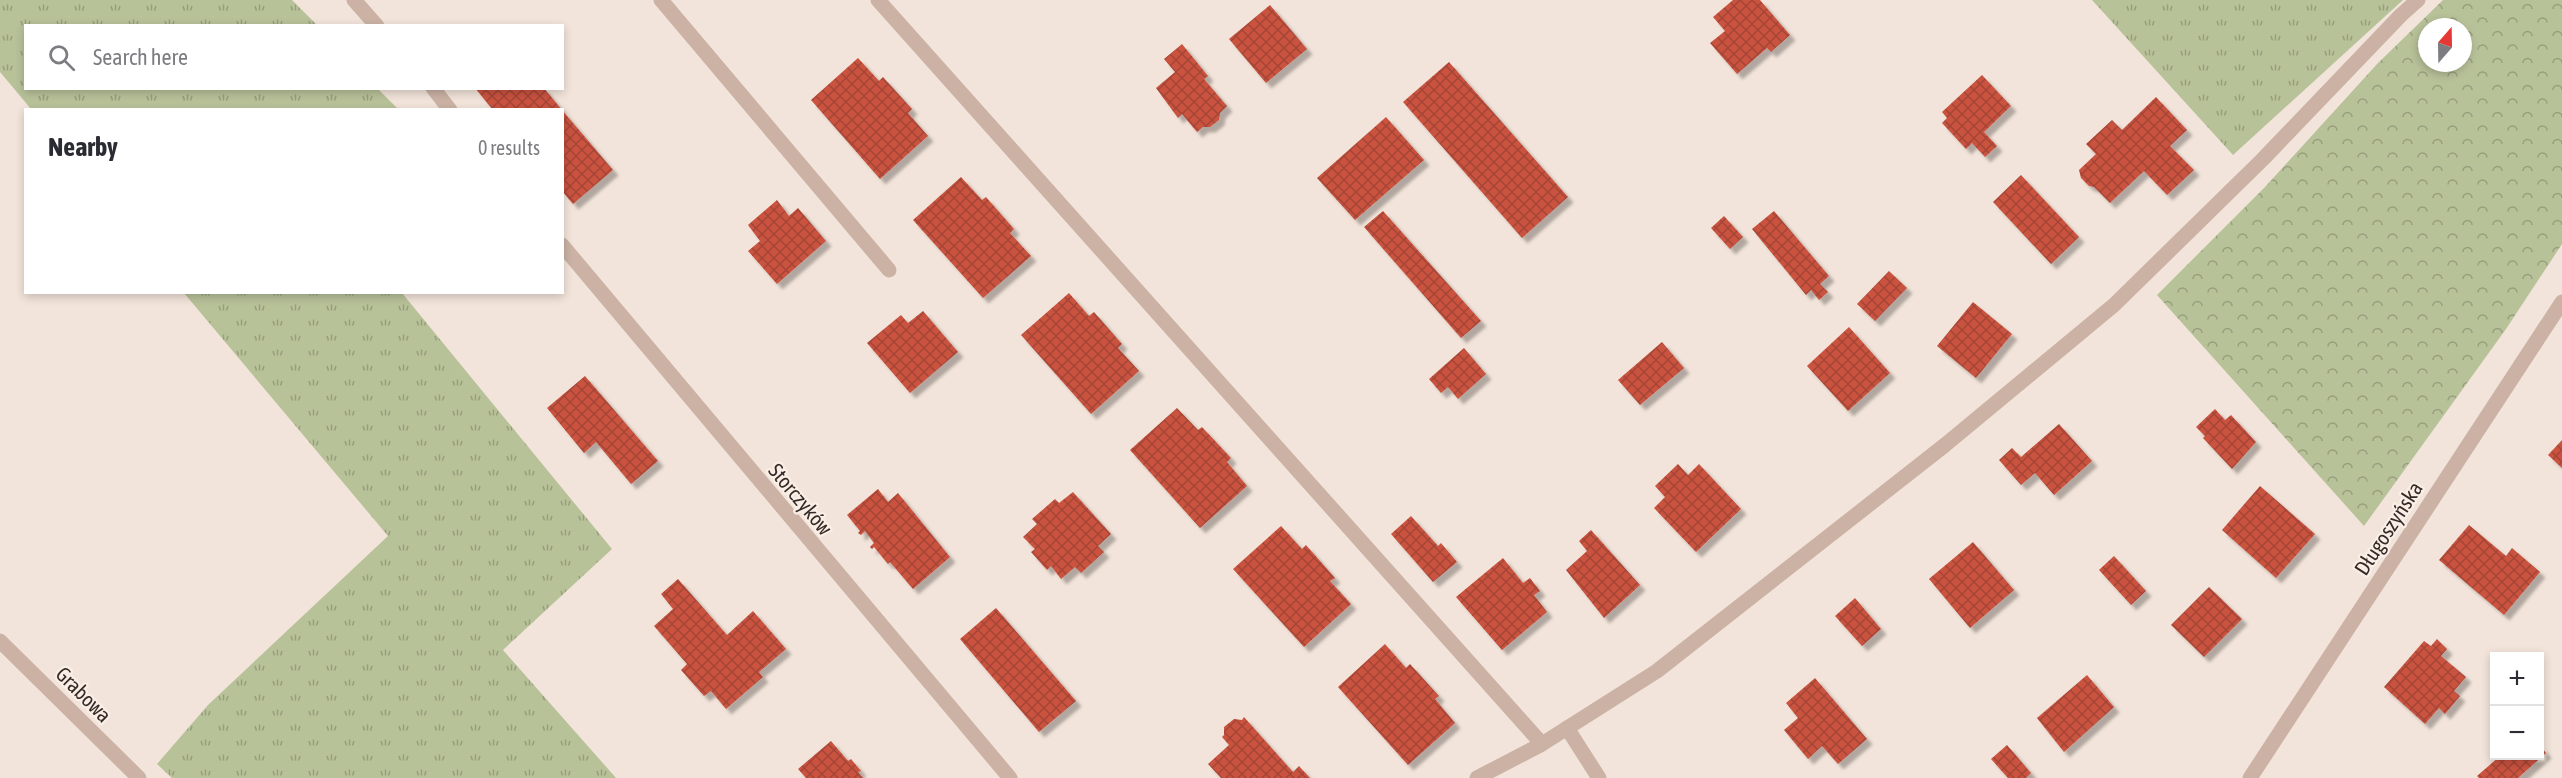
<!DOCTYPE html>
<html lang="en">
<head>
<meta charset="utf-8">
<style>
  :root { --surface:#fff; --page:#f7f7f7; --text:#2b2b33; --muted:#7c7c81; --line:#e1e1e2 }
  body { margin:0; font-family:"Asap Condensed",sans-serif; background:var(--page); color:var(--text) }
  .controls { position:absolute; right:18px; bottom:18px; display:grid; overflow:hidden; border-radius:0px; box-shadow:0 3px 9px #0003 }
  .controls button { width:54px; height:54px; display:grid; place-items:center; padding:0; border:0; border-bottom:2px solid var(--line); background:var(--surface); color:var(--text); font:30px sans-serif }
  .compass { position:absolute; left:2418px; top:18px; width:54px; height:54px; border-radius:50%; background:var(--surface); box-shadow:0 3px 9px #0003; rotate:20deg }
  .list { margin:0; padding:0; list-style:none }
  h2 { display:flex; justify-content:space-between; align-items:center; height:78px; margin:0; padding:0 24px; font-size:26px }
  h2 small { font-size:20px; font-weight:400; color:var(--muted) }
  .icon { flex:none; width:33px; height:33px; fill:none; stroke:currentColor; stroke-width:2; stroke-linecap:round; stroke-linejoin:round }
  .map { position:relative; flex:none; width:2562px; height:778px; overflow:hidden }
  .search { position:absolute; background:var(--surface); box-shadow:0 3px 9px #0003; left:24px; top:24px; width:540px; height:66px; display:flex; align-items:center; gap:15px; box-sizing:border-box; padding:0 21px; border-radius:0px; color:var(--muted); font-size:22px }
  .panel { position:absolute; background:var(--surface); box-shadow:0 3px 9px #0003; left:24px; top:108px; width:540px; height:186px; border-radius:0px }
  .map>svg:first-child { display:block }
</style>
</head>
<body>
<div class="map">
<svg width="2562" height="778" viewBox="0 0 2562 778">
  <defs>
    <pattern id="grass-tufts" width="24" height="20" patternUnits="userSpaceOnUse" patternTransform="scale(1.5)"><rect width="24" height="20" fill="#b8c299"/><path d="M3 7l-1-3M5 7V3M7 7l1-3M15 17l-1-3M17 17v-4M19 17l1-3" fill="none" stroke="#969e7d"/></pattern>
    <pattern id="forest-crowns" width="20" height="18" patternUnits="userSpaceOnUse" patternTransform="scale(1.5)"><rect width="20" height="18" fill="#b8c299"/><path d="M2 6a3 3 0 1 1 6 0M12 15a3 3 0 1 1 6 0" fill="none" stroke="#969e7d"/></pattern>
    <pattern id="building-cross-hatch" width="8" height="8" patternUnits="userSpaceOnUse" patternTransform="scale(1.5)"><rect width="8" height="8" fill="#ca5340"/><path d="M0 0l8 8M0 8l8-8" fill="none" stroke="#a54536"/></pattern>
    <filter id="shadow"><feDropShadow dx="5.5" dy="5.5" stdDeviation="1.5" flood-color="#0004"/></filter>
  </defs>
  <rect width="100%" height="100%" fill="#f2e4da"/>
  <g fill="url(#grass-tufts)">
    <polygon points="0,0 292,0 317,25 26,26 26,88 378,89 398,109 31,109 0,72"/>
    <polygon points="2092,0 2403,0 2233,155"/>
    <polygon points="184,293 402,293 612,549 503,650 616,778 172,778 157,764 208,705 388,536"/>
  </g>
  <path fill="url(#forest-crowns)" fill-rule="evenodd" d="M2443,0H2562V244L2506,329L2364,526L2157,295L2265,187L2378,63ZM2427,27H2463V63H2427Z"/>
  <g fill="url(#building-cross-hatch)" filter="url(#shadow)">
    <polygon points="1733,0 1760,0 1790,35 1771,52 1767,48 1737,74 1710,43 1725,31 1713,17"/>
    <polygon points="1270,5 1307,49 1266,83 1229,39"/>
    <polygon points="1182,44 1208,76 1204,79 1227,106 1220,113 1219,120 1210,127 1203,127 1197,132 1182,114 1178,118 1156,88 1175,72 1164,59"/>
    <polygon points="858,58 879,81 883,77 912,109 908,113 928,136 880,179 811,100"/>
    <polygon points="1449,62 1568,197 1522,238 1403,102"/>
    <polygon points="1982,75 2011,106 1984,132 1997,146 1985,157 1972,143 1966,149 1942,123 1947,118 1942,112"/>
    <polygon points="475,88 544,88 562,110 493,110"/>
    <polygon points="2156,97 2187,130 2170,146 2194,170 2167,195 2144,171 2110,203 2094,187 2089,186 2081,178 2079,170 2096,154 2086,144 2112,120 2122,130"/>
    <polygon points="562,110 613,170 573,204 562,191"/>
    <polygon points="1386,117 1424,160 1355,220 1317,178"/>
    <polygon points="2021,175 2079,237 2051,264 1993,202"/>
    <polygon points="961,177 982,200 986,197 1014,229 1010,233 1031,256 983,298 913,220"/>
    <polygon points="777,200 789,216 798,208 826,241 777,284 748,251 760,241 748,225"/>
    <polygon points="1383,211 1481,321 1461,338 1364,227"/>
    <polygon points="1774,211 1829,276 1820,284 1828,292 1819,300 1811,290 1806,295 1752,229"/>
    <polygon points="1724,216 1743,237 1730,249 1711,228"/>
    <polygon points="1889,271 1907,288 1875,321 1857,304"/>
    <polygon points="1069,293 1089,316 1094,312 1122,344 1118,348 1139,371 1091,414 1021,335"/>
    <polygon points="1973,302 2012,334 1976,378 1937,346"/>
    <polygon points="923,311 958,352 910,393 867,343 901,315 908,323"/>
    <polygon points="1849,327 1890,373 1848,411 1807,366"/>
    <polygon points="1662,342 1684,368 1640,405 1618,380"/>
    <polygon points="1464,348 1486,374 1458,399 1448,387 1441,393 1429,379"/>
    <polygon points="585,376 658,461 631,484 596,442 584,453 547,408"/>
    <polygon points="1177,408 1198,430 1202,427 1231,458 1227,462 1247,486 1200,528 1130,450"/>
    <polygon points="2215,409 2225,420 2231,415 2256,442 2232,469 2203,438 2205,436 2196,427"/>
    <polygon points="2059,424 2092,461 2054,495 2035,473 2021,485 1999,460 2012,448 2021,457"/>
    <polygon points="2562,440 2562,468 2548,455"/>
    <polygon points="1678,464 1688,475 1699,464 1741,509 1696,552 1654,508 1665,497 1655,486"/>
    <polygon points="2260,486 2315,534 2276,578 2222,530"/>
    <polygon points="878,489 888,502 898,493 950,557 913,589 890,562 888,564 874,547 872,549 870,547 874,543 865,531 861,535 858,533 860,531 847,515"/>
    <polygon points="1073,492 1111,534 1098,546 1104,552 1081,573 1075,567 1061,579 1051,566 1047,570 1031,552 1035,549 1023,537 1037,524 1032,519 1055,499 1059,503"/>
    <polygon points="1411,516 1438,546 1441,543 1457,562 1433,582 1391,534"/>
    <polygon points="2469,525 2506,556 2512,548 2540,572 2504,615 2439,560"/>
    <polygon points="1281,526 1302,549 1306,545 1335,578 1330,581 1351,604 1304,647 1233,569"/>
    <polygon points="1591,530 1640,585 1604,618 1566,570 1587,551 1579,541"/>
    <polygon points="1973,542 2014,590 1970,628 1929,579"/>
    <polygon points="2114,556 2146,591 2131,605 2099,570"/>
    <polygon points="1503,558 1523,583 1530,578 1540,591 1534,595 1547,612 1502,650 1456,597"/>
    <polygon points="678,579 727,635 753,611 786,649 759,672 763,677 726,709 711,691 704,696 681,670 687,664 654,626 673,609 661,594"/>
    <polygon points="2209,587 2242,619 2204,657 2171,625"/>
    <polygon points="1855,598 1881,629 1862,646 1835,616"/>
    <polygon points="996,608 1076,701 1039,732 960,639"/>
    <polygon points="2437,639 2447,649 2441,656 2466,677 2454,691 2460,696 2445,714 2439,708 2425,724 2384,687 2424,641 2431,646"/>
    <polygon points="1385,644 1406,668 1410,664 1439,696 1435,699 1455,723 1408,765 1338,687"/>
    <polygon points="2087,675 2114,707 2064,752 2037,718"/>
    <polygon points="1815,678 1867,739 1838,764 1822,746 1808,759 1784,730 1798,718 1786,703"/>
    <polygon points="1244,717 1293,772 1299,766 1310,778 1221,778 1208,764 1229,745 1222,737 1224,735 1224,727 1234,719 1242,720"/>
    <polygon points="831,741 848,761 851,759 861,771 858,772 863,778 806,778 798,769"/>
    <polygon points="2007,745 2031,773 2026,778 2008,778 1991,759"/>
    <polygon points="2540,745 2546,753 2518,778 2479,778 2477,776 2500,756 2540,756"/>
  </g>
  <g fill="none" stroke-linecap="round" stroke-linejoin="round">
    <g stroke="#cbb2a5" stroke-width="15">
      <polyline points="354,0 377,26"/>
      <polyline points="661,0 889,270"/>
      <polyline points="878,0 1542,744"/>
      <polyline points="433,88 450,110"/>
      <polyline points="562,245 1010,778"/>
      <polyline points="0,641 139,778"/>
      <polyline points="1567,728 1599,778"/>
      <polyline points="1477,778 1542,744 1657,671 1945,445 2114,305 2263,159 2401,15 2418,0"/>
      <polyline points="2250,778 2562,302"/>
    </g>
  </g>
  <g text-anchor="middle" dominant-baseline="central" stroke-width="4.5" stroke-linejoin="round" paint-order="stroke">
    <g font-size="21" fill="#362a27" stroke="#faefe6">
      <text transform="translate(801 499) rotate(50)">Storczyków</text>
      <text transform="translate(2388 528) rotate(-57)">Długoszyńska</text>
      <text transform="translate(84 694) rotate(45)">Grabowa</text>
    </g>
  </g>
</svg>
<div class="controls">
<button>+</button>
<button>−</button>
</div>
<svg class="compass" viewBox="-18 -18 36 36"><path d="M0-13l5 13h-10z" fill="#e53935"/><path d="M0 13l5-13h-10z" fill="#7c7c81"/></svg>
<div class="search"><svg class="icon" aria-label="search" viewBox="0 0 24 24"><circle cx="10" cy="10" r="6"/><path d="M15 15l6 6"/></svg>Search here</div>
<section class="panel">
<h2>Nearby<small>0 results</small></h2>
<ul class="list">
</ul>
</section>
</div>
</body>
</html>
